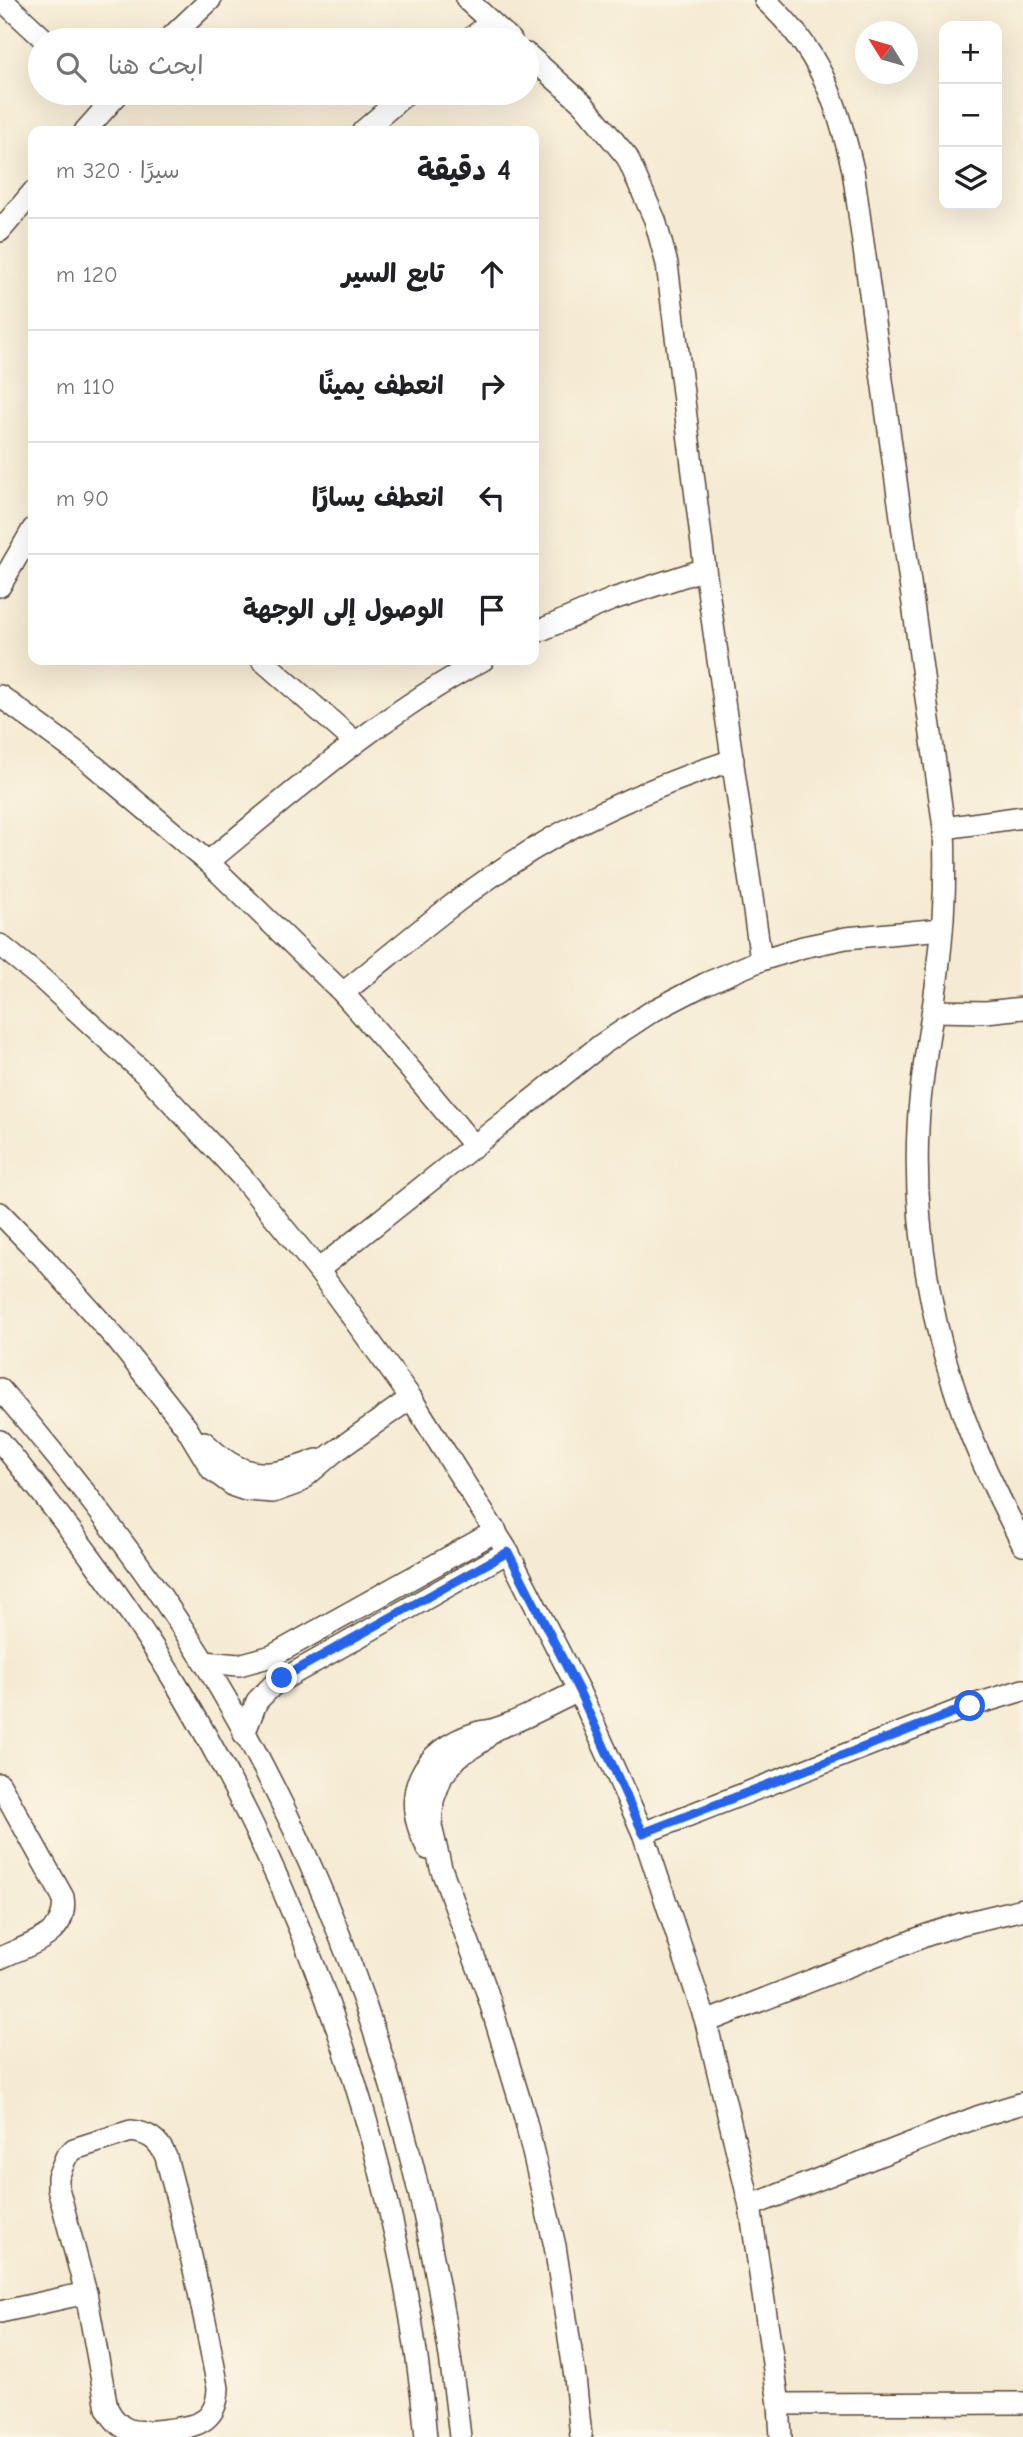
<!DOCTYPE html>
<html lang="ar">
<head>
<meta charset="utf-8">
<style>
  :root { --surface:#fff; --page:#f6f6f6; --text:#202124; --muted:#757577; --line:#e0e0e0 }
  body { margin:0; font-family:"Comic Neue","Playpen Sans Arabic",sans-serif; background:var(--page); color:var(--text); direction:rtl }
  .controls { position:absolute; right:21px; top:21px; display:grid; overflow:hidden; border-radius:14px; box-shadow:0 7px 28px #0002 }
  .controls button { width:63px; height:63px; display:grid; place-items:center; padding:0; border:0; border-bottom:2px solid var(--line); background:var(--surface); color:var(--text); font:35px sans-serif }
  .compass { position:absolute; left:855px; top:21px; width:63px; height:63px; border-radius:50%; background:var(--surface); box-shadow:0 7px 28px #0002; rotate:307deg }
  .stop { position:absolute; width:21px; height:21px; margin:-16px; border:5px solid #2563eb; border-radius:50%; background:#fff }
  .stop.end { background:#2563eb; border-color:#fff; box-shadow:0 2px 7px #0008 }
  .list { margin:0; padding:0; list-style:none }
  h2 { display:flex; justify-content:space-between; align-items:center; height:91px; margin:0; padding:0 28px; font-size:30px }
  h2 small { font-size:23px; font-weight:400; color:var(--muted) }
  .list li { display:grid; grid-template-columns:46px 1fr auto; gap:21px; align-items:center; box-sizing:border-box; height:112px; padding:0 28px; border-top:2px solid var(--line) }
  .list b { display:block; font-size:26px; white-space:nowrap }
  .list em { font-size:23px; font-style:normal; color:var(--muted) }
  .icon { flex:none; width:38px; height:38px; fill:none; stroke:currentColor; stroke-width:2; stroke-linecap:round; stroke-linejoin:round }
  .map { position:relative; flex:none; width:1023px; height:2437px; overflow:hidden; direction:ltr }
  .search { position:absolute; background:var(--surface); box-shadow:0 7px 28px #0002; left:28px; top:28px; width:511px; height:77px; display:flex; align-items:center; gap:18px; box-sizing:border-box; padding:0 24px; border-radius:38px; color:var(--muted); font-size:26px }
  .panel { position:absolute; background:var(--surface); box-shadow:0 7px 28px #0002; left:28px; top:126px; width:511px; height:539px; border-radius:14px; direction:rtl }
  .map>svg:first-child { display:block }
</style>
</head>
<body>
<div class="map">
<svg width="1023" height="2437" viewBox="0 0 1023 2437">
  <rect width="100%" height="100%" fill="#fcf5e5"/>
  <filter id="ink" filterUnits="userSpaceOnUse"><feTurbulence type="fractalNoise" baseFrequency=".0143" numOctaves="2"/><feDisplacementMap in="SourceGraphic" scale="14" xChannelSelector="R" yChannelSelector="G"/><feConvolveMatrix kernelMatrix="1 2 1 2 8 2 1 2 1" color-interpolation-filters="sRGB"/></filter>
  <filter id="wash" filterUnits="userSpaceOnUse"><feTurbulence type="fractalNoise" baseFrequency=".00686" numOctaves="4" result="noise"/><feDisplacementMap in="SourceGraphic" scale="28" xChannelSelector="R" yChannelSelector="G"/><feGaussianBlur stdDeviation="1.57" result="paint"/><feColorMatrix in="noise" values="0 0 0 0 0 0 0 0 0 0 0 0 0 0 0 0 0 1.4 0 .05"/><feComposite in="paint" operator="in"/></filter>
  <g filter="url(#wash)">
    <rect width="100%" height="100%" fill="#f5ebd3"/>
  </g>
  <g filter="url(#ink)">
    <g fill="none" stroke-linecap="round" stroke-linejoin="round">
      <defs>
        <g id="street">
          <polyline points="2,0 45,40"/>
          <polyline points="467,0 511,40"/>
          <path d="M765,0C819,49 837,101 853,170L944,828C946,876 944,923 938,971C932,1024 920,1075 918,1129C913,1231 933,1339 971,1435C986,1473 1005,1509 1023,1545"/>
          <polyline points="168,40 210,0"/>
          <polyline points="469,40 491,22"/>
          <polyline points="527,54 583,104 627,157 655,220 667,264 705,569 761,960"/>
          <polyline points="85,131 119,93"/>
          <polyline points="363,131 407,93"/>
          <polyline points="0,231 33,192"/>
          <polyline points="0,586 33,529"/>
          <polyline points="534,633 613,599 705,569"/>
          <polyline points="262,660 355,742"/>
          <polyline points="0,696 86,759 208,862 343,993 409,1068 474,1146"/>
          <polyline points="944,828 1023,817"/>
          <path d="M208,862C296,790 382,714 483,660"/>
          <polyline points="0,945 42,979 145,1074 241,1176 318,1270 411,1398 508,1552 579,1691 643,1833 706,2022 750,2206 779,2404 781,2437"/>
          <path d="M343,993C397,950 449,904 507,866C577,819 653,786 733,760"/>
          <polyline points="933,1011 986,1012 1023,1008"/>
          <polyline points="0,1213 43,1257 117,1340 186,1427 212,1470 234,1486 246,1490 273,1492 298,1483 333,1453 411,1398"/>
          <polyline points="318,1270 601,1045 651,1012 705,984 761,960 803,947 846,938 942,929"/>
          <path d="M0,1389C74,1475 143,1564 203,1660C348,1897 431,2162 460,2437"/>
          <path d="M0,1441C65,1521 128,1603 181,1692C315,1918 402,2175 426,2437"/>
          <path d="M204,1442C243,1481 268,1479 317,1460"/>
          <polyline points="204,1662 239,1665 272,1656 496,1531"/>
          <polyline points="494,1730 481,1742 458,1757 442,1776 433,1800 431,1826 441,1868 487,1992 525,2118 555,2246 575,2377 581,2437"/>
          <polyline points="244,1734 257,1701 273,1685 508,1552"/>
          <path d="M0,1784L63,1897C69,1936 29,1944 0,1958"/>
          <polyline points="643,1833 970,1706 1023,1690"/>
          <path d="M428,1849C398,1794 420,1750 479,1732C485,1731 490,1731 495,1729C524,1720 552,1703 579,1691"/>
          <polyline points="706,2022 927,1935 961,1924 1023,1909"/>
          <path d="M131,2131C149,2133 159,2140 166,2157C187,2234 204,2310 218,2388C217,2424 194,2427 164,2430C137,2433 121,2435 107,2408L86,2293L58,2188V2177L66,2157L74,2149Z"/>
          <polyline points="750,2206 980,2116 1023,2103"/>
          <polyline points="0,2312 86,2293"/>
          <polyline points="779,2404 1023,2403"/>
        </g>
      </defs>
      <use href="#street" stroke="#574739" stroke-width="24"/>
      <use href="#street" stroke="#fff" stroke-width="21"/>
    </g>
  </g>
  <g fill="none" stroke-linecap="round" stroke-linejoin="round" filter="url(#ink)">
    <polyline stroke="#2563eb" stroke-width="9" points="282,1678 508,1552 579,1691 643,1833 970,1706"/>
  </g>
</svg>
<div class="controls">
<button>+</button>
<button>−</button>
<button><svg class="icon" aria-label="layers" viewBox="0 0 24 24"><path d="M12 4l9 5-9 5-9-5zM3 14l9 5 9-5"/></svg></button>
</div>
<svg class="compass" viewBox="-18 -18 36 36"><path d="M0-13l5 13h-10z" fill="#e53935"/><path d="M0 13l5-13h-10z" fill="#757577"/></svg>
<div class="stop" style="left:970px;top:1706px"></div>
<div class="stop end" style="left:282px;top:1678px"></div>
<div class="search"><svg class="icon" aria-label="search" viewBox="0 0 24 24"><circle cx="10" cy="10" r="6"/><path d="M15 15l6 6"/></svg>ابحث هنا</div>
<section class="panel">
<h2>4 دقيقة<small>سيرًا · 320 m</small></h2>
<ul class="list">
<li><svg class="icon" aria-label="ahead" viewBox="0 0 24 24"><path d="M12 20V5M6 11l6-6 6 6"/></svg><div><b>تابع السير</b></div><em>120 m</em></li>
<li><svg class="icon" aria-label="right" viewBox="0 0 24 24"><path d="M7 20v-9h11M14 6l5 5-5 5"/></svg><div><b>انعطف يمينًا</b></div><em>110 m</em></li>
<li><svg class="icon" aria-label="left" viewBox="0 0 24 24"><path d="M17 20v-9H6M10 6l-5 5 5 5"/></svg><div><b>انعطف يسارًا</b></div><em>90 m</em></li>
<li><svg class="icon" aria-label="arrive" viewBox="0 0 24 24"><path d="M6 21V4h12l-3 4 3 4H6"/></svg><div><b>الوصول إلى الوجهة</b></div></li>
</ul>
</section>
</div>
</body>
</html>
